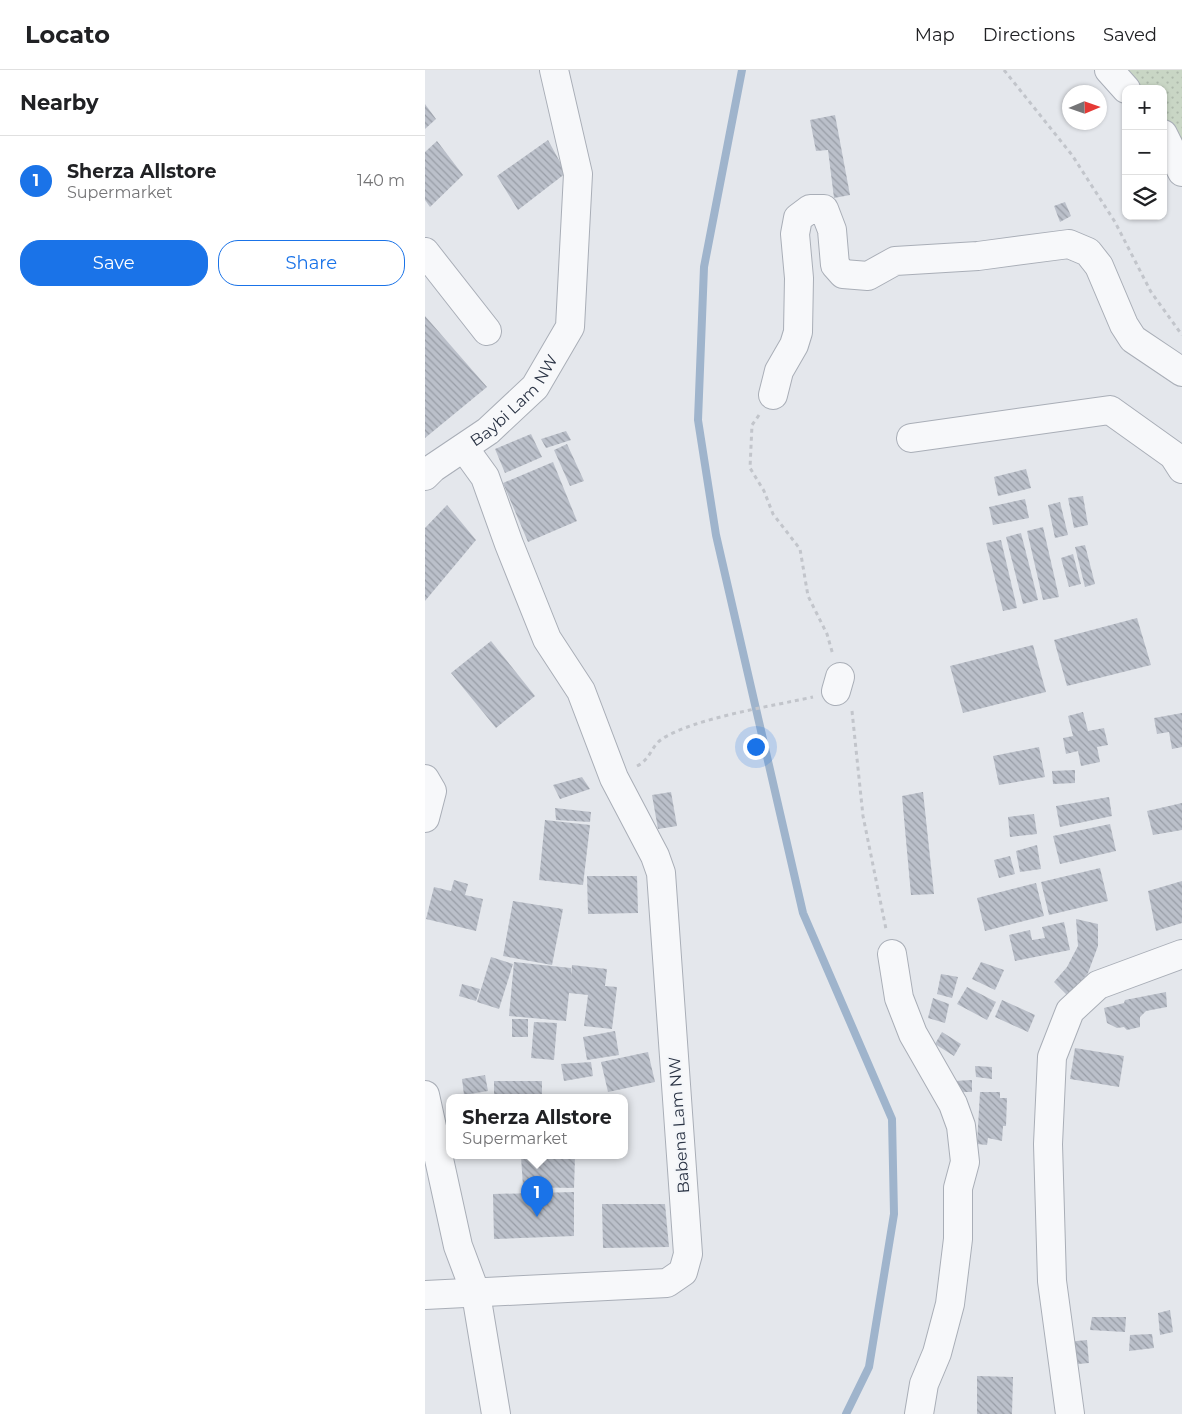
<!DOCTYPE html>
<html lang="en">
<head>
<meta charset="utf-8">
<style>
  :root { --surface:#fff; --page:#f6f6f6; --text:#202124; --muted:#757577; --line:#e0e0e0; --accent:#1a73e8 }
  body { margin:0; font-family:Montserrat,sans-serif; background:var(--page); color:var(--text) }
  .controls { position:absolute; right:15px; top:15px; display:grid; overflow:hidden; border-radius:10px; box-shadow:0 1px 4px #0004 }
  .controls button { width:45px; height:45px; display:grid; place-items:center; padding:0; border:0; border-bottom:1px solid var(--line); background:var(--surface); color:var(--text); font:25px sans-serif }
  .compass { position:absolute; left:637px; top:15px; width:45px; height:45px; border-radius:50%; background:var(--surface); box-shadow:0 1px 4px #0004; rotate:88deg }
  .you { position:absolute; left:330px; top:676px; width:18px; height:18px; margin:-12px; border:4px solid #fff; border-radius:50%; background:#1a73e8; box-shadow:0 0 0 8px #1a73e833 }
  .badge { display:grid; place-items:center; width:32px; height:32px; border-radius:50%; background:var(--accent); color:#fff; font-size:16px; font-weight:700 }
  .pin { position:absolute; translate:-50% -41px; filter:drop-shadow(0 1px 2px #0008) }
  .pin::after { content:''; position:absolute; top:26px; width:18px; height:15px; background:inherit; clip-path:polygon(0 0,100% 0,50% 100%) }
  .popup { position:absolute; left:21px; top:1024px; width:182px; height:65px; box-sizing:border-box; display:grid; place-content:center; border-radius:10px; background:var(--surface); filter:drop-shadow(0 1px 4px #0005); font-size:16px; white-space:nowrap; color:var(--muted) }
  .popup b { font-size:19px; color:var(--text) }
  .popup::after { content:''; position:absolute; left:50%; top:100%; margin-left:-10px; border:10px solid transparent; border-top-color:var(--surface) }
  .list { margin:0; padding:0; list-style:none }
  h2 { display:flex; justify-content:space-between; align-items:center; height:65px; margin:0; padding:0 20px; font-size:21px }
  h2 small { font-size:16px; font-weight:400; color:var(--muted) }
  .list li { display:grid; grid-template-columns:32px 1fr auto; gap:15px; align-items:center; box-sizing:border-box; height:90px; padding:0 20px; border-top:1px solid var(--line) }
  .list b { display:block; font-size:19px; white-space:nowrap }
  .list p { margin:0; font-size:16px; white-space:nowrap; color:var(--muted) }
  .list em { font-size:16px; font-style:normal; color:var(--muted) }
  .actions { display:flex; gap:10px; padding:15px 20px }
  .actions a { flex:1; padding:11px 0; border:1px solid var(--accent); border-radius:20px; text-align:center; font-size:18px; color:var(--accent) }
  .actions .main { background:var(--accent); color:#fff }
  .icon { flex:none; width:28px; height:28px; fill:none; stroke:currentColor; stroke-width:2; stroke-linecap:round; stroke-linejoin:round }
  .map { position:relative; flex:none; width:757px; height:1344px; overflow:hidden }
  header { display:flex; align-items:center; gap:30px; box-sizing:border-box; height:70px; padding:0 25px; background:var(--surface); border-bottom:1px solid var(--line) }
  header strong { font-size:24px }
  nav { display:flex; gap:28px; margin-inline-start:auto; font-size:18px }
  main { display:flex }
  aside { flex:1; background:var(--surface) }
  .map>svg:first-child { display:block }
</style>
</head>
<body>
<header>
<strong>Locato</strong>
<nav><a>Map</a><a>Directions</a><a>Saved</a></nav>
</header>
<main>
<aside>
<h2>Nearby<small></small></h2>
<ul class="list">
<li><span class="badge">1</span><div><b>Sherza Allstore</b><p>Supermarket</p></div><em>140 m</em></li>
</ul>
<div class="actions"><a class="main">Save</a><a>Share</a></div>
</aside>
<div class="map">
<svg width="757" height="1344" viewBox="0 0 757 1344">
  <defs>
    <pattern id="grass-dots" width="8" height="8" patternUnits="userSpaceOnUse" patternTransform="scale(1.25)"><rect width="8" height="8" fill="#c9d6c5"/><path d="M2 2h.1M6 6h.1" fill="none" stroke="#adb8ab" stroke-width="1.8" stroke-linecap="round"/></pattern>
    <pattern id="building-back-hatch" width="6" height="6" patternUnits="userSpaceOnUse" patternTransform="scale(1.25)"><rect width="6" height="6" fill="#bbc0ca"/><path d="M-1 5l2 2M0 0l6 6M5-1l2 2" fill="none" stroke="#989da6"/></pattern>
  </defs>
  <rect width="100%" height="100%" fill="#e4e7ec"/>
  <polygon fill="url(#grass-dots)" points="689,0 757,0 757,74 738,53 738,19 706,19"/>
  <g fill="none" stroke-linecap="round" stroke-linejoin="round">
    <polyline stroke="#9fb4cc" stroke-width="8" points="317,0 279,197 273,350 291,465 378,843 467,1049 469,1144 444,1297 421,1344"/>
  </g>
  <g fill="url(#building-back-hatch)">
    <polygon points="0,34 11,49 0,59"/>
    <polygon points="410,45 425,125 409,128 403,80 391,81 385,50"/>
    <polygon points="123,70 141,103 93,140 72,106"/>
    <polygon points="12,71 38,105 5,137 0,130 0,82"/>
    <polygon points="640,132 646,146 635,152 629,136"/>
    <polygon points="0,246 62,317 0,368"/>
    <polygon points="141,361 146,370 121,378 116,369"/>
    <polygon points="106,364 117,387 80,403 70,379"/>
    <polygon points="142,374 159,411 145,416 129,380"/>
    <polygon points="128,392 152,451 103,472 78,413"/>
    <polygon points="601,399 606,418 573,426 569,407"/>
    <polygon points="658,426 663,455 649,458 643,428"/>
    <polygon points="600,429 604,448 568,455 564,437"/>
    <polygon points="635,432 643,465 630,468 623,435"/>
    <polygon points="22,435 51,470 0,531 0,458"/>
    <polygon points="618,457 634,527 618,530 602,461"/>
    <polygon points="596,463 613,530 598,534 581,467"/>
    <polygon points="576,470 592,538 578,541 561,473"/>
    <polygon points="660,475 670,514 660,517 650,477"/>
    <polygon points="648,484 656,514 644,517 636,488"/>
    <polygon points="712,548 726,595 642,616 629,570"/>
    <polygon points="66,571 110,626 71,658 26,603"/>
    <polygon points="608,575 621,622 538,643 525,596"/>
    <polygon points="658,642 663,661 679,658 683,675 672,677 675,692 656,696 653,681 641,684 638,668 648,666 643,646"/>
    <polygon points="757,643 757,677 747,679 744,662 732,664 729,648"/>
    <polygon points="614,677 620,707 574,715 568,686"/>
    <polygon points="650,700 650,713 628,714 627,701"/>
    <polygon points="157,707 165,719 135,729 128,715"/>
    <polygon points="246,722 252,756 233,759 227,725"/>
    <polygon points="498,722 509,824 486,825 477,726"/>
    <polygon points="684,727 687,746 635,757 631,736"/>
    <polygon points="757,733 757,760 728,765 722,741"/>
    <polygon points="130,738 166,742 165,752 131,750"/>
    <polygon points="609,744 612,764 585,767 583,747"/>
    <polygon points="120,750 165,755 158,815 114,810"/>
    <polygon points="685,754 691,781 635,794 628,766"/>
    <polygon points="612,775 616,799 595,802 591,781"/>
    <polygon points="585,786 590,804 574,808 569,790"/>
    <polygon points="675,798 683,831 624,845 616,812"/>
    <polygon points="162,806 212,806 213,843 163,844"/>
    <polygon points="29,810 43,814 40,825 58,829 51,861 1,849 9,817 26,821"/>
    <polygon points="757,811 757,853 731,861 723,821"/>
    <polygon points="611,813 619,846 560,861 552,828"/>
    <polygon points="88,831 138,839 127,895 78,886"/>
    <polygon points="651,849 673,854 673,876 663,903 643,926 629,912 642,897 653,876"/>
    <polygon points="639,852 645,880 590,891 584,865 605,860 607,870 620,868 617,857"/>
    <polygon points="66,887 88,894 74,939 52,932"/>
    <polygon points="89,892 146,898 146,906 147,895 182,899 180,916 192,917 187,959 159,956 163,925 144,923 141,951 84,946"/>
    <polygon points="556,892 579,900 570,920 547,909"/>
    <polygon points="516,904 533,907 527,928 512,924"/>
    <polygon points="37,914 55,919 51,931 34,926"/>
    <polygon points="542,917 571,932 562,950 532,934"/>
    <polygon points="741,922 742,937 721,941 715,947 715,957 702,960 699,957 692,958 682,953 679,938 699,933 700,930"/>
    <polygon points="508,928 524,934 520,953 503,948"/>
    <polygon points="577,930 610,945 603,962 570,947"/>
    <rect x="87" y="949" width="16" height="18"/>
    <polygon points="109,952 132,953 129,990 106,988"/>
    <polygon points="190,961 194,985 162,990 158,967"/>
    <polygon points="517,962 536,974 529,986 510,974"/>
    <polygon points="650,978 699,986 694,1017 645,1009"/>
    <polygon points="223,982 230,1012 183,1022 176,992"/>
    <polygon points="166,992 168,1006 139,1011 136,994"/>
    <polygon points="550,996 567,997 567,1009 551,1007"/>
    <polygon points="60,1005 63,1021 39,1025 37,1009"/>
    <polygon points="547,1010 547,1022 529,1022 529,1011"/>
    <rect x="69" y="1011" width="48" height="17"/>
    <polygon points="555,1022 575,1022 575,1028 582,1028 581,1056 578,1056 577,1071 563,1068 562,1075 552,1074"/>
    <polygon points="96,1086 150,1086 149,1118 98,1117"/>
    <polygon points="149,1122 149,1166 69,1169 68,1124"/>
    <polygon points="177,1134 240,1134 244,1177 178,1178"/>
    <polygon points="745,1240 748,1262 735,1265 733,1243"/>
    <polygon points="667,1247 701,1247 700,1262 665,1260"/>
    <polygon points="727,1264 729,1278 704,1281 705,1265"/>
    <polygon points="662,1270 664,1293 642,1295 641,1272"/>
    <polygon points="552,1306 588,1307 587,1344 552,1344"/>
  </g>
  <g fill="none" stroke-linecap="round" stroke-linejoin="round">
    <defs>
      <g id="minor">
        <polyline points="684,0 701,19"/>
        <polyline points="738,64 757,102"/>
        <polyline points="0,182 62,261"/>
        <polyline points="348,325 354,301 369,275 373,262 374,208 370,164 373,148 385,139 399,139 407,160 410,195 418,204 443,206 470,191 553,186 644,174 663,182 674,196 699,255 708,269 757,302"/>
        <polyline points="486,368 685,340 748,385 757,399"/>
        <path id="s1" d="M0,406L8,398L63,361L110,317L145,257L153,104L129,0"/>
        <polyline points="411,621 415,607"/>
        <polyline points="0,709 7,721 0,748"/>
        <polyline points="467,884 474,928 488,964 528,1034 536,1056 540,1092 533,1118 533,1169 525,1234 512,1283 499,1314 494,1344"/>
        <polyline points="0,1025 33,1176 51,1224 71,1344"/>
        <polyline points="0,1225 242,1213 258,1202 263,1184 236,803 230,786 189,708 156,621 122,569 84,474 60,407 39,378"/>
        <polyline points="645,1344 627,1211 623,1074 627,987 645,941 673,915 757,884"/>
      </g>
    </defs>
    <use href="#minor" stroke="#a9aeb7" stroke-width="30"/>
    <g stroke="#c2c5cb" stroke-width="3" stroke-dasharray="4 4" stroke-linecap="butt">
      <polyline points="579,0 647,85 690,152 726,222 757,265"/>
      <polyline points="334,345 327,355 325,398 339,421 348,444 375,479 383,526 402,564 408,585"/>
      <polyline points="427,641 438,746 461,859"/>
      <path d="M212,696C226,689 226,676 237,669C269,648 348,636 388,627"/>
    </g>
    <use href="#minor" stroke="#f7f8fa" stroke-width="28"/>
  </g>
  <g text-anchor="middle" dominant-baseline="central" stroke-width="4.5" stroke-linejoin="round" paint-order="stroke">
    <g font-size="16" fill="#2b3445" stroke="#f4f6f9">
      <text stroke="none"><textPath href="#s1" startOffset="118">Baybi Lam NW</textPath></text>
      <text transform="translate(254 1055) rotate(-94)">Babena Lam NW</text>
    </g>
  </g>
</svg>
<div class="controls">
<button>+</button>
<button>−</button>
<button><svg class="icon" aria-label="layers" viewBox="0 0 24 24"><path d="M12 4l9 5-9 5-9-5zM3 14l9 5 9-5"/></svg></button>
</div>
<svg class="compass" viewBox="-18 -18 36 36"><path d="M0-13l5 13h-10z" fill="#e53935"/><path d="M0 13l5-13h-10z" fill="#757577"/></svg>
<div class="you"></div>
<div class="pin badge" style="left:112px;top:1147px">1</div>
<div class="popup"><b>Sherza Allstore</b>Supermarket</div>
</div>
</main>
</body>
</html>
